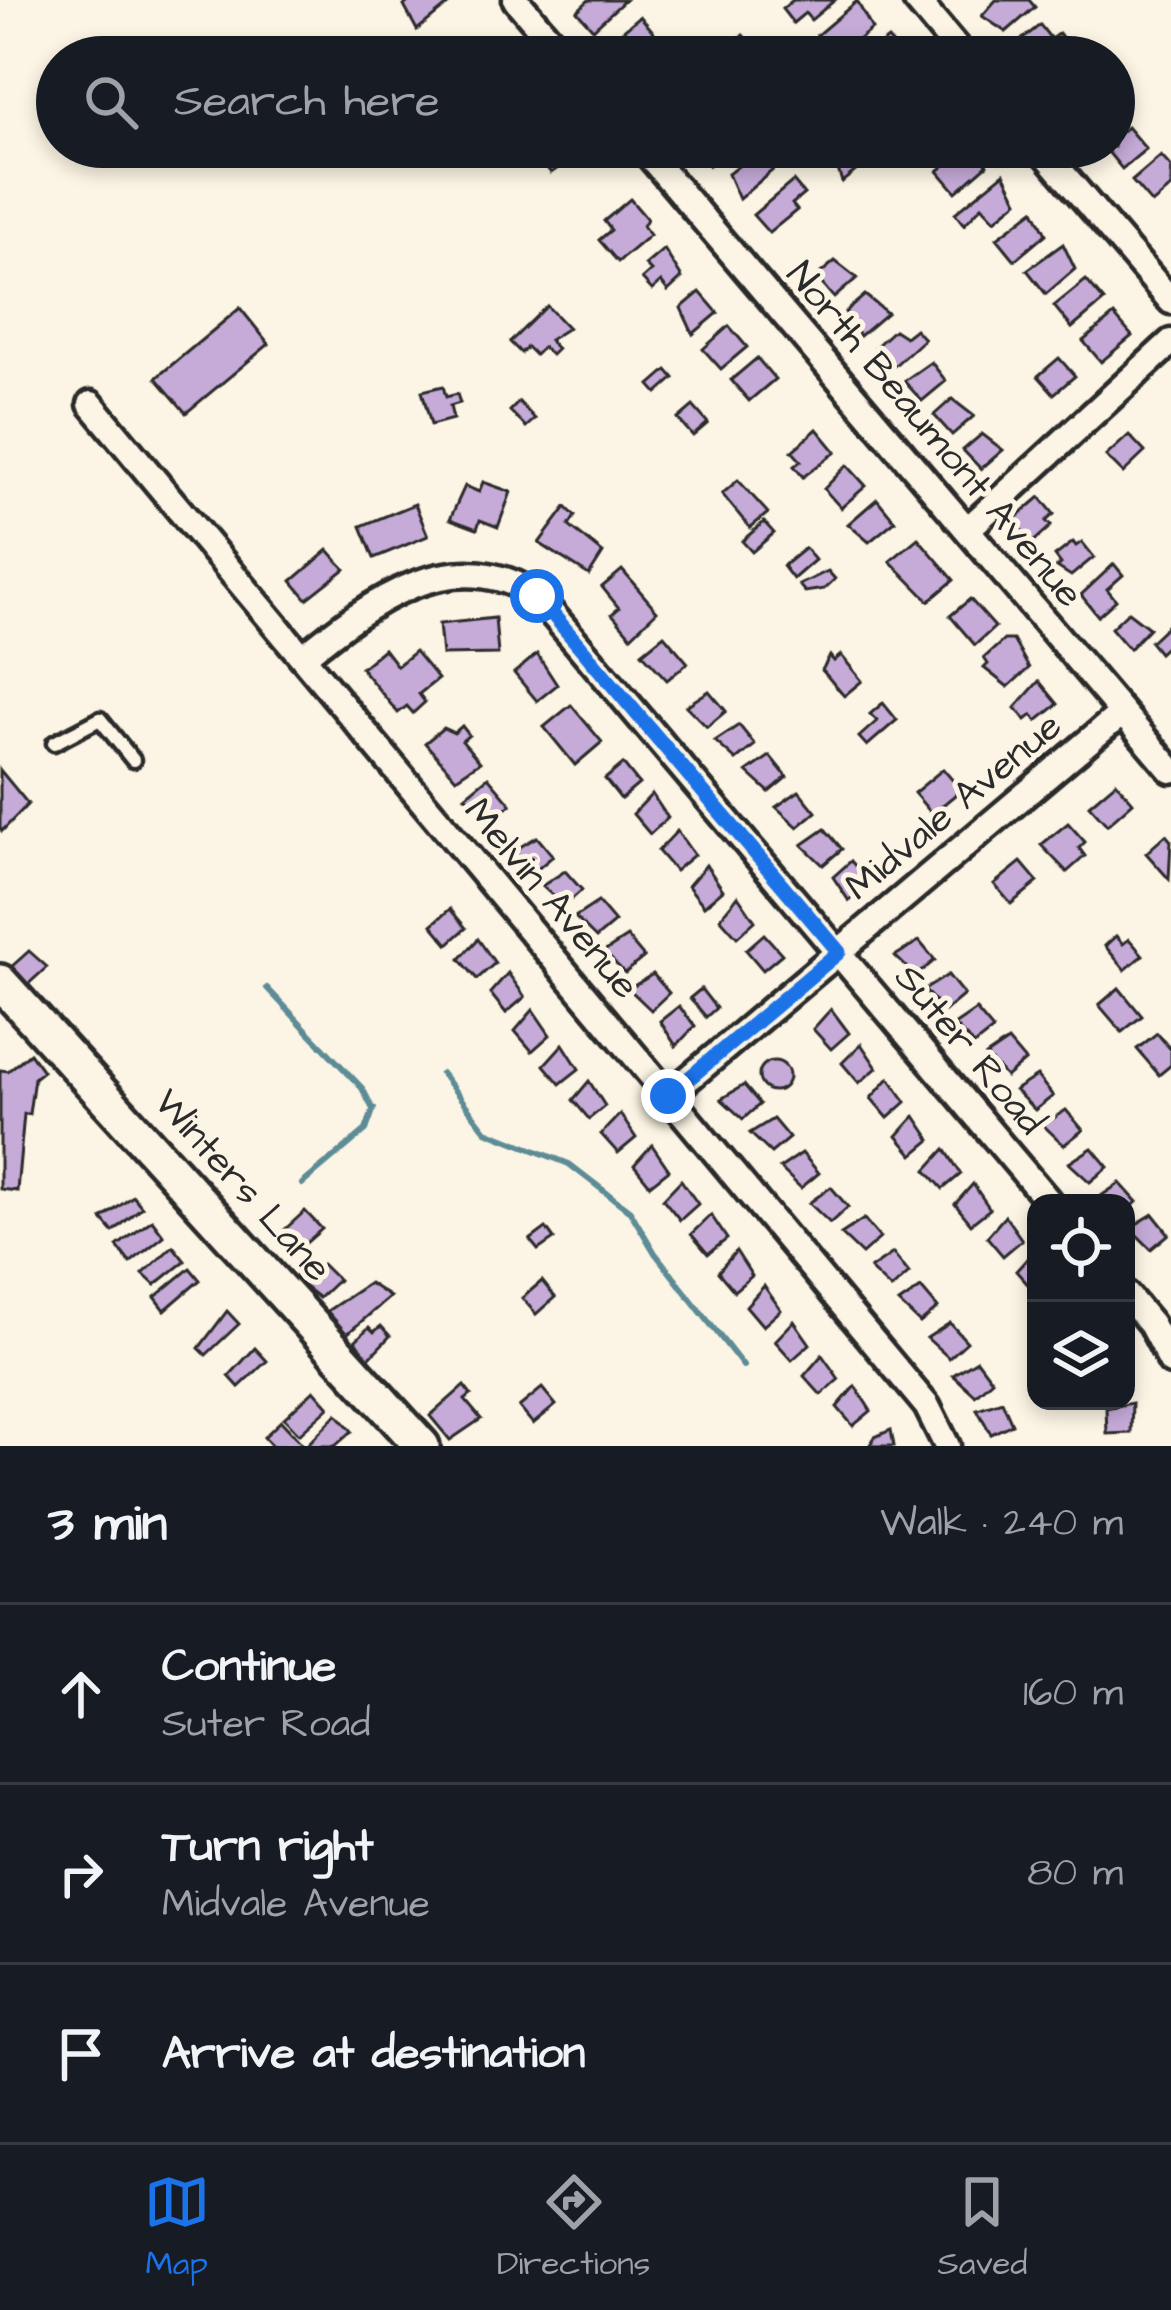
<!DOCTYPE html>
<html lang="en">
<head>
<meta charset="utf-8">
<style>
  :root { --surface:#171b24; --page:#20242c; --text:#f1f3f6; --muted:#9ea1a6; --line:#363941; --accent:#1a73e8 }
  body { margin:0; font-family:"Architects Daughter",sans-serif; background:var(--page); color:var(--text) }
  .controls { position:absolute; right:36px; bottom:36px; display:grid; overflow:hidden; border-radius:24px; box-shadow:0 6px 18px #0003 }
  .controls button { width:108px; height:108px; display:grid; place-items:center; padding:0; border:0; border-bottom:3px solid var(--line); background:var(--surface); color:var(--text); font:60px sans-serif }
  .stop { position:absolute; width:36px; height:36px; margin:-27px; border:9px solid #1a73e8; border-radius:50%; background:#fff }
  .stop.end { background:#1a73e8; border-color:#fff; box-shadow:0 3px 12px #0008 }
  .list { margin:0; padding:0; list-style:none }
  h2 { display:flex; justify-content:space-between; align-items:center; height:156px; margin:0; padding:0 48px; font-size:51px }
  h2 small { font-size:39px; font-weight:400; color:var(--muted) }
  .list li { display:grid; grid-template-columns:78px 1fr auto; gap:36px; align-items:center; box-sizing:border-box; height:180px; padding:0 48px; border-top:3px solid var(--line) }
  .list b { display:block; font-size:45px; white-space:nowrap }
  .list p { margin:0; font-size:39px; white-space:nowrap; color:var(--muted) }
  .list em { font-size:39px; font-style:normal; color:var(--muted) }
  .icon { flex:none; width:66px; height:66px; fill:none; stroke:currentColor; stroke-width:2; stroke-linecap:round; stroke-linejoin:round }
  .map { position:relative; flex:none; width:1171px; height:1446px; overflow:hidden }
  .search { position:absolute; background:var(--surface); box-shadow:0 6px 18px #0003; left:36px; right:36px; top:36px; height:132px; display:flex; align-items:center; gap:30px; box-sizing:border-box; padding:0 42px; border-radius:66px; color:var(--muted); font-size:45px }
  .sheet { height:696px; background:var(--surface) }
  nav { display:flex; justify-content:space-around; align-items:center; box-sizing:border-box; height:168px; border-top:3px solid var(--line); background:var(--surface); font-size:33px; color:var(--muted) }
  nav a { display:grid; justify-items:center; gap:6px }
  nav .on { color:var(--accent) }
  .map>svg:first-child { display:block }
</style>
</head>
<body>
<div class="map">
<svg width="1171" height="1446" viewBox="0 0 1171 1446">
  <rect width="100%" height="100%" fill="#fcf5e5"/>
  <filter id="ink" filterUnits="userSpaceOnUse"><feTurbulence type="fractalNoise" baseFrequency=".00833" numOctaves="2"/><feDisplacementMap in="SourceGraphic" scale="24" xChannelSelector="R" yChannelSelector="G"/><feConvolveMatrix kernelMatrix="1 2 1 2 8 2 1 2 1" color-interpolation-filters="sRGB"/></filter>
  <g filter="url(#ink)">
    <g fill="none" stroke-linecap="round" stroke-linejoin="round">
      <g stroke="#5d8c96" stroke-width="6">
        <polyline points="267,988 362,1088 373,1109"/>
        <polyline points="441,1073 486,1131 569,1164 630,1211 655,1253 743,1366"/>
        <polyline points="302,1184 366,1130 374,1108"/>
      </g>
    </g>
    <g fill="#c6abd9" stroke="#2b2b2b" stroke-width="3">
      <polygon points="410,0 454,0 417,30 404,6"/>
      <polygon points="589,0 625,0 593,29 577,11"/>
      <polygon points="793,0 835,0 811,20 805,13 793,23 782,9"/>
      <polygon points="996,0 1029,0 1035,7 1006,32 982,16"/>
      <polygon points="857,1 872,29 836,57 817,35"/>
      <polygon points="640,16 656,35 630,57 617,57 607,44"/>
      <polygon points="1040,25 1051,39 1059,33 1065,41 1046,57 1027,57 1016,44"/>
      <polygon points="743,35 751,44 729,57 724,50"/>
      <polygon points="888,39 898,50 895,57 864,57"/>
      <polygon points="487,41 500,57 469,57"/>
      <polygon points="1127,127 1146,149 1122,169 1104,147 1114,147 1114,138"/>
      <polygon points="538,147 577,147 581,152 551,173 533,151"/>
      <polygon points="695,147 731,147 709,165"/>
      <polygon points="966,147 981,147 987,165 956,192 938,171"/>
      <polygon points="755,153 774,169 739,199 728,174"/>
      <polygon points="844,153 857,170 842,182 835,160"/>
      <polygon points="1161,156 1171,167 1171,188 1152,204 1132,181"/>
      <polygon points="1004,173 1018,201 995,220 982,206 964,225 955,213"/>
      <polygon points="793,181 804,194 792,204 797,210 769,233 753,215"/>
      <polygon points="630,199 647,219 643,226 650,235 618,262 599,240 611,230 604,221"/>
      <polygon points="1034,210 1046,234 1015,260 997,238"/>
      <polygon points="1063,244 1075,269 1046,294 1027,270"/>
      <polygon points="664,249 682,278 668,291 661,282 652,290 642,279 651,271 645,265"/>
      <polygon points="835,261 857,278 834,298 816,277"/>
      <polygon points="1086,280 1104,301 1072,328 1054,306"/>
      <polygon points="700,292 718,313 693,334 681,308"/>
      <polygon points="865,295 887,313 860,336 845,312"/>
      <polygon points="547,306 568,328 549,340 557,349 551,355 543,347 535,355 527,347 521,353 510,342"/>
      <polygon points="240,308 269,344 186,413 156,378"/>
      <polygon points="1114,315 1132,336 1101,362 1083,341"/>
      <polygon points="729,326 747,347 721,369 703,349"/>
      <polygon points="915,329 924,339 894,366 875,347 894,330 905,337"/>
      <polygon points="757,358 775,379 749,401 731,380"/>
      <polygon points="1059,358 1075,376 1054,394 1038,376"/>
      <polygon points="931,362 946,381 922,401 904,381"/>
      <polygon points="667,370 674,378 657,393 650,385"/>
      <polygon points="443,386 446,397 457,394 460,403 450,406 453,419 431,425 422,391"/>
      <polygon points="952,399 974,416 952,435 934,415"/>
      <polygon points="519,402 535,419 526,427 510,411"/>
      <polygon points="693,406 708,423 693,436 678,419"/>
      <polygon points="817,429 836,452 803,477 794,466 801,461 792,451"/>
      <polygon points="982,434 1003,450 981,469 963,450"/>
      <polygon points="1129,435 1145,452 1123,473 1106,456"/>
      <polygon points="847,465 866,486 841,508 824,489"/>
      <polygon points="738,480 768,513 750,528 722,494"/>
      <polygon points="483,482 511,492 498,527 480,520 477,529 450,519 465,486 479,492"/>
      <polygon points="1040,497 1054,514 1046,521 1051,526 1032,543 1013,520"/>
      <polygon points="877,499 895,521 869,542 848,524"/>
      <polygon points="415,504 428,536 374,558 361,526"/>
      <polygon points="566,507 575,516 569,526 603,553 589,575 539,543"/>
      <polygon points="764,522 774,533 752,552 742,541"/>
      <polygon points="918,538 954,580 929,601 890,561"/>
      <polygon points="1073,542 1076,546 1082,542 1094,557 1071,576 1057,567 1061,564 1055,556"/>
      <polygon points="805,548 815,560 793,579 783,566"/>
      <polygon points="328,550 345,569 307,599 292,581"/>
      <polygon points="1114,564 1123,575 1107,589 1116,600 1098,616 1081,595"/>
      <polygon points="622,570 657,611 631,636 612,614 619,608 602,587"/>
      <polygon points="828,571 835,579 824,589 805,592 799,585"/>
      <polygon points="970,599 995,627 975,645 950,616"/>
      <polygon points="1128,612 1149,628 1129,649 1111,628"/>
      <polygon points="495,618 498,654 442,655 439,624"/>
      <polygon points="1171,622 1171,642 1159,653 1150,642"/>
      <polygon points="664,635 688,663 667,680 642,653"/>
      <polygon points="1004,640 1013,640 1029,668 1008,687 984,668 988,664 984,658"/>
      <polygon points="384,649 397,666 415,651 438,679 419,694 425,702 413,713 407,706 398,713 361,668"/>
      <polygon points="537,654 557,685 537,701 514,673"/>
      <polygon points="841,655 862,681 844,696 822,670 830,656 834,661"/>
      <polygon points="1039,681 1058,704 1037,721 1032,715 1026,720 1015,708"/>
      <polygon points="709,691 726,711 707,727 686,706"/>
      <polygon points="883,703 897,720 867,746 859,737 877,721 870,714"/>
      <polygon points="571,705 602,742 575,765 544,727"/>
      <polygon points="739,725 755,745 736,760 715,741"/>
      <polygon points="462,726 469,735 462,741 480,762 456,778 425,743 443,728 454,733"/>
      <polygon points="770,756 787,777 769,792 747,772"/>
      <polygon points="623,764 639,784 621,799 605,779"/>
      <polygon points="943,769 961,790 932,814 914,793"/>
      <polygon points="0,770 28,804 2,831 0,828"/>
      <polygon points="488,777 511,804 492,821 465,796"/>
      <polygon points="1116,782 1133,802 1107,825 1089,805"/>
      <polygon points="799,791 816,812 798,827 776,807"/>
      <polygon points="652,794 668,818 650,834 633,814"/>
      <polygon points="1068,823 1085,842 1079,848 1085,856 1067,872 1041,845"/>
      <polygon points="825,829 842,849 823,865 802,845"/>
      <polygon points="677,831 694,855 675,871 658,851"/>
      <polygon points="1166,835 1171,841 1169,879 1146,853"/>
      <polygon points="537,837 553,856 534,872 513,851"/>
      <polygon points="851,861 868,881 849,901 833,877"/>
      <polygon points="1021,862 1038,882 1011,904 994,884"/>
      <polygon points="706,865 723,890 704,906 688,886"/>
      <polygon points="565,871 582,890 564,906 542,886"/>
      <polygon points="738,896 755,921 737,937 720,918"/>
      <polygon points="598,902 615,922 596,938 575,917"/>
      <polygon points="450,909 466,928 448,944 432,925"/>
      <polygon points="764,934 782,954 763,970 746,950"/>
      <polygon points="1116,936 1123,944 1129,939 1143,955 1125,970 1105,946"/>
      <polygon points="627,937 644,957 625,973 604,952"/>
      <polygon points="478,939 495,963 477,979 460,959"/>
      <polygon points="919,941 935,960 916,976 895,956"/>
      <polygon points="29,951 47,967 26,986 10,968"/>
      <polygon points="508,973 525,997 506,1013 490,993"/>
      <polygon points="653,974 669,993 651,1010 629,989"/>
      <polygon points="948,975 964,995 945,1011 924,990"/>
      <polygon points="1119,988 1142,1016 1122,1032 1099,1005"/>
      <polygon points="701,989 716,1008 706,1017 690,998"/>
      <polygon points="679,1006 695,1026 676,1046 660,1021"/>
      <polygon points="831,1009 849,1033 831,1049 813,1029"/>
      <polygon points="533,1010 550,1035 532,1051 515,1031"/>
      <polygon points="976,1010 993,1030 974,1045 954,1025"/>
      <polygon points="1157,1033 1171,1050 1171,1065 1159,1075 1137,1049"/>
      <polygon points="1008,1041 1025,1061 1006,1077 986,1056"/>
      <polygon points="563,1044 579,1069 560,1084 544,1065"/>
      <polygon points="861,1044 877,1068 859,1083 842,1063"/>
      <polygon points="30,1053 43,1071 34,1078 29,1114 24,1114 17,1191 0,1189 0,1070 8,1071"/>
      <circle cx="774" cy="1076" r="15"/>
      <polygon points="1037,1076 1053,1096 1035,1110 1015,1090"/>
      <polygon points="889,1078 906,1102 888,1118 871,1098"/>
      <polygon points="589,1081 605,1106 589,1119 573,1100"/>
      <polygon points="744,1085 760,1104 743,1119 721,1099"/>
      <polygon points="1066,1110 1083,1130 1064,1145 1043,1125"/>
      <polygon points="620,1114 636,1138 618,1153 601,1134"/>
      <polygon points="915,1116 931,1140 913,1155 897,1136"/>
      <polygon points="773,1119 789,1138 771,1153 750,1133"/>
      <polygon points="652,1145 669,1170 650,1185 634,1165"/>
      <polygon points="1092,1148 1108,1167 1090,1182 1069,1163"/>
      <polygon points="945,1149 961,1174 943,1189 926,1170"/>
      <polygon points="802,1153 819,1173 801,1188 780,1168"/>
      <polygon points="681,1180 698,1204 680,1220 663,1199"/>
      <polygon points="1120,1183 1137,1202 1126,1212 1126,1203 1102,1203 1098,1198"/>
      <polygon points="973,1184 990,1209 971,1224 955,1204"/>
      <polygon points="831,1187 848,1207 830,1223 809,1203"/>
      <polygon points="133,1196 142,1207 113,1232 102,1219"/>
      <polygon points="305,1211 322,1229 297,1251 281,1233"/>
      <polygon points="1153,1214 1169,1234 1151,1249 1130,1228"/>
      <polygon points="711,1215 727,1239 708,1254 691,1234"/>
      <polygon points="1005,1216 1022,1240 1003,1256 987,1237"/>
      <polygon points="864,1219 880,1238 862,1254 841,1234"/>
      <polygon points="152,1220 164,1236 130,1263 117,1246"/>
      <polygon points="546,1228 554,1239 538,1250 530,1240"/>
      <polygon points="173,1246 185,1261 155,1285 143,1274"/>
      <polygon points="736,1251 752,1276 734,1291 718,1272"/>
      <polygon points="1034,1251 1036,1287 1033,1290 1016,1271"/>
      <polygon points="893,1253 909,1273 891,1289 870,1269"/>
      <polygon points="306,1262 315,1271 322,1264 338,1280 319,1298 301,1284 305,1280 296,1271"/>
      <polygon points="190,1268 200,1280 165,1310 155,1297"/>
      <polygon points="542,1281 555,1297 536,1314 522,1298"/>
      <polygon points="369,1283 390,1297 347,1334 327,1311"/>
      <polygon points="764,1286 781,1310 763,1326 746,1306"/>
      <polygon points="921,1288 938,1308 920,1323 899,1303"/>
      <polygon points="227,1311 239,1324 206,1355 199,1348"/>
      <polygon points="794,1321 810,1344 792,1360 775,1341"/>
      <polygon points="950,1323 967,1342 949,1358 927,1338"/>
      <polygon points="381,1326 390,1336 369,1358 355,1341 369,1327 374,1332"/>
      <polygon points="255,1348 267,1361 239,1387 229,1376"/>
      <polygon points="822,1355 839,1379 821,1395 804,1376"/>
      <polygon points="977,1360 992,1380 975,1395 953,1375"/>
      <polygon points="464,1386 471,1395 465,1400 481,1419 450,1440 430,1416"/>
      <polygon points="855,1386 871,1411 853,1426 837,1407"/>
      <polygon points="542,1388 556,1405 533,1424 519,1407"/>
      <polygon points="314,1390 329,1407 299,1434 284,1418"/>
      <polygon points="1002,1401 1012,1424 991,1434 977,1409"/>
      <polygon points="1132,1403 1131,1433 1107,1434 1106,1408"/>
      <polygon points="337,1414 352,1431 335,1446 306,1446"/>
      <polygon points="281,1421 304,1446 272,1446 264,1437"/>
      <polygon points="891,1430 894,1446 869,1446 875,1437"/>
    </g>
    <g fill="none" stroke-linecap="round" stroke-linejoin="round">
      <defs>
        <polyline id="lane" points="54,743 100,719 133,760"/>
        <g id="street">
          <polyline points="516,0 565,57"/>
          <polyline points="916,0 964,57"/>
          <polyline points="642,147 1171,770"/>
          <polyline points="1040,147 1171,301"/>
          <polyline points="91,404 927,1406 947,1446"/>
          <polyline points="968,529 1171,342"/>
          <path d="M303,657C369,602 454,540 537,596L1050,1203"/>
          <polyline points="668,1096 1122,713"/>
          <polyline points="1126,1294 1151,1324 1171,1362"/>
        </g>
        <polyline id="secondary" points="0,982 422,1446"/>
      </defs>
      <use href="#lane" stroke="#2b2b2b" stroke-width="21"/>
      <use href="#street" stroke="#2b2b2b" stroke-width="33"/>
      <use href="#secondary" stroke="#2b2b2b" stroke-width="42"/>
      <use href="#lane" stroke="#fcf5e5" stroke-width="12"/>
      <use href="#street" stroke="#fcf5e5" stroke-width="24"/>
      <use href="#secondary" stroke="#fcf5e5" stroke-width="33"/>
    </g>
  </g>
  <g fill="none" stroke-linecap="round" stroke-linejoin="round" filter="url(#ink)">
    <polyline stroke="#1a73e8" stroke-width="15" points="537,596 839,952 668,1096"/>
  </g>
  <g text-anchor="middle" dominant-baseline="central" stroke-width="10" stroke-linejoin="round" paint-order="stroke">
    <g font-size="39" fill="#2b2b2b" stroke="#fcf5e5">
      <text transform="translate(934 435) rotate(50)">North Beaumont Avenue</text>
      <text transform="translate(954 807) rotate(-40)">Midvale Avenue</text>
      <text transform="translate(551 899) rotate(50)">Melvin Avenue</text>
      <text transform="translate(969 1050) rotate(50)">Suter Road</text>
      <text transform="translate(242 1186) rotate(48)">Winters Lane</text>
    </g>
  </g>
</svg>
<div class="controls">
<button><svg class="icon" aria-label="locate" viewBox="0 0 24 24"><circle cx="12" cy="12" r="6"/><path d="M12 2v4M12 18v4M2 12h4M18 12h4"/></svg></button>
<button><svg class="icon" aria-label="layers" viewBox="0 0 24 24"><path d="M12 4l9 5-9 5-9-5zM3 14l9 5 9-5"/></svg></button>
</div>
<div class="stop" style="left:537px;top:596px"></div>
<div class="stop end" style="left:668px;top:1096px"></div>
<div class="search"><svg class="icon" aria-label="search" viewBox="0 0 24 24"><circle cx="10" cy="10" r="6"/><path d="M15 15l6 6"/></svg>Search here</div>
</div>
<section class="sheet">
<h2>3 min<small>Walk · 240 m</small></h2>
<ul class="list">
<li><svg class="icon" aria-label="ahead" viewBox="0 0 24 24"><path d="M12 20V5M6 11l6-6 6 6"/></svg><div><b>Continue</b><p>Suter Road</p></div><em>160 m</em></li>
<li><svg class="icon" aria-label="right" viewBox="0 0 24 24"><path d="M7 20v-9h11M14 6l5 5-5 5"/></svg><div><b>Turn right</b><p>Midvale Avenue</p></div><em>80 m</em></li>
<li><svg class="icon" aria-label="arrive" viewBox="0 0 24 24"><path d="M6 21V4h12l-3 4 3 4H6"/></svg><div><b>Arrive at destination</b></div></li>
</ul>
</section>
<nav>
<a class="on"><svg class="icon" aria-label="map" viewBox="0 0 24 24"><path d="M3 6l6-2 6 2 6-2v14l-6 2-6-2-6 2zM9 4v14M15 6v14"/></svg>Map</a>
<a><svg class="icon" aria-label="directions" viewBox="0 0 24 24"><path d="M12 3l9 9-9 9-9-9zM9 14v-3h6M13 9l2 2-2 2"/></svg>Directions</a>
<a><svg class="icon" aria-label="saved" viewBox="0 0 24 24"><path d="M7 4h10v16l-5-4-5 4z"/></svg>Saved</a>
</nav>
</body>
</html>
